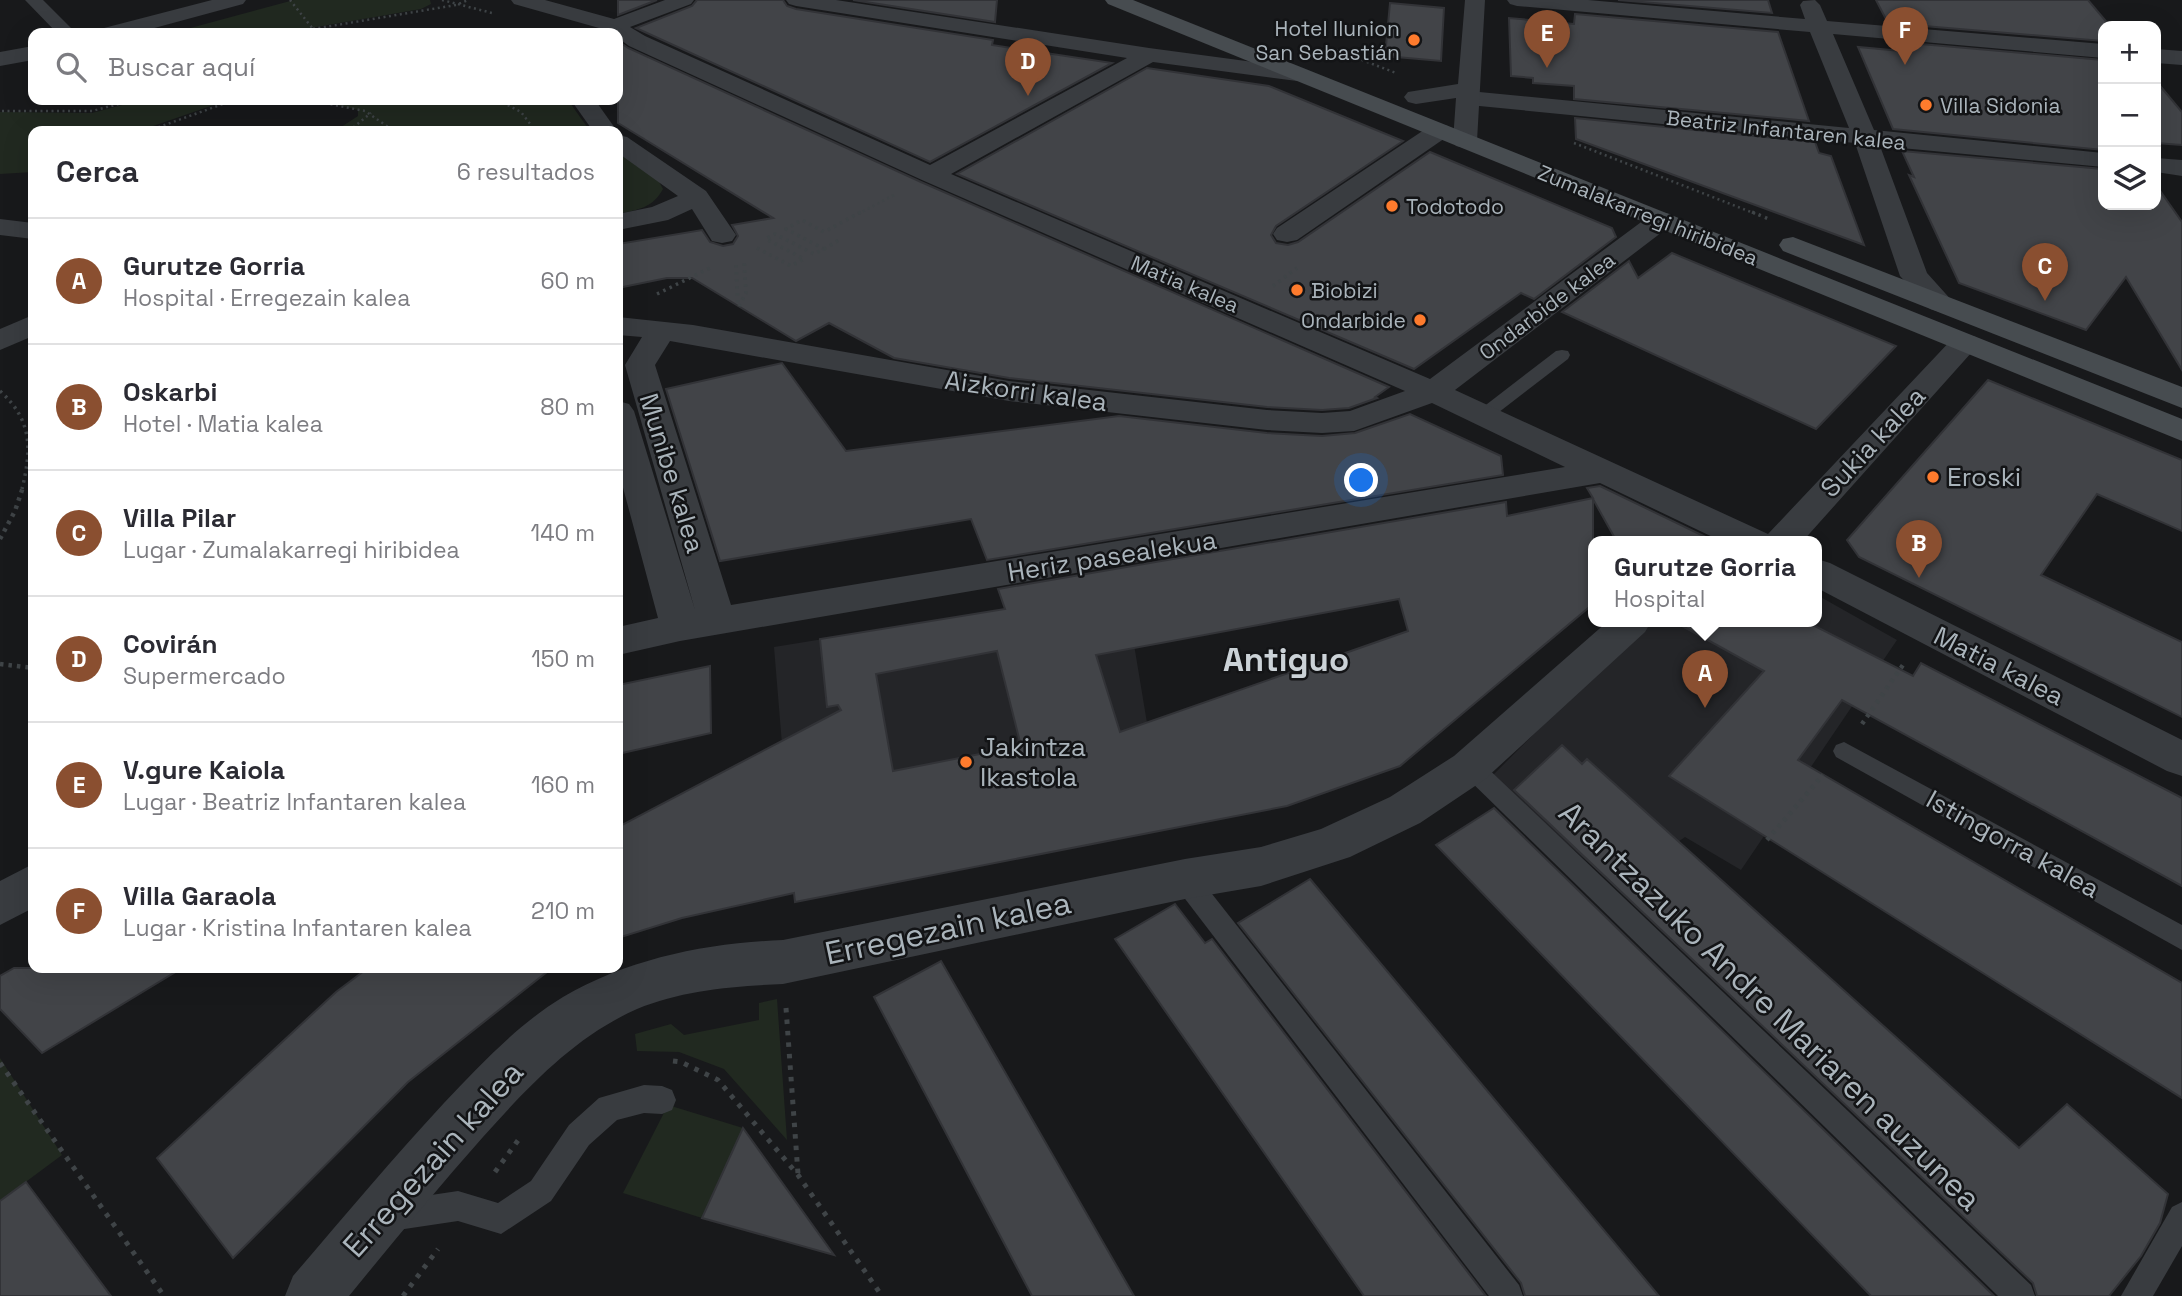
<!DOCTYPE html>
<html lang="es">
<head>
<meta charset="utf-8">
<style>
  :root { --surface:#fff; --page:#f7f7f7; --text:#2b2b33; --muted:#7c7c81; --line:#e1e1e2; --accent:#8a4f30 }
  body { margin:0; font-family:"Space Grotesk",sans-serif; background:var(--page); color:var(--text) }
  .controls { position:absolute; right:21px; top:21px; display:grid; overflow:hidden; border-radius:14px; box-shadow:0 7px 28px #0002 }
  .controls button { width:63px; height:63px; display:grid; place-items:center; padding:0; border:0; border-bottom:2px solid var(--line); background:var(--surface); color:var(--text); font:35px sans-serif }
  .you { position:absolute; left:1362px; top:481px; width:24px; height:24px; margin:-18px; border:5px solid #fff; border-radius:50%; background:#1a73e8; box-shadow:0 0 0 10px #1a73e833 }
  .badge { display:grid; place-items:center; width:46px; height:46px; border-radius:50%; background:var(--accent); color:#fff; font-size:23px; font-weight:700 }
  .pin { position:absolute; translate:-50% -58px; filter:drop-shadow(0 2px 4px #0008) }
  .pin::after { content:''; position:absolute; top:37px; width:24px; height:21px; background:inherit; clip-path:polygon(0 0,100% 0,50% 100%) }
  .popup { position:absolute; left:1588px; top:536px; width:234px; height:91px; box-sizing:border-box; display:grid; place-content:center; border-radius:14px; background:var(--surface); filter:drop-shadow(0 2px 5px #0005); font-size:23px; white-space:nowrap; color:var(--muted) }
  .popup b { font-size:26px; color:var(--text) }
  .popup::after { content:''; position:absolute; left:50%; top:100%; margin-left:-14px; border:14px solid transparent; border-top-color:var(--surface) }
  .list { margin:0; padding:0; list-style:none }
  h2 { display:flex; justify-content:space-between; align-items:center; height:91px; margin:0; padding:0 28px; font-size:30px }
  h2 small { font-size:23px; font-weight:400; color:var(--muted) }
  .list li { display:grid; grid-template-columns:46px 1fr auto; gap:21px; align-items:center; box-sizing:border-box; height:126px; padding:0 28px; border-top:2px solid var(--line) }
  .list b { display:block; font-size:26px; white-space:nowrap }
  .list p { margin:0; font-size:23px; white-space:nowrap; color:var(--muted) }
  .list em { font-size:23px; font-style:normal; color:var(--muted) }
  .icon { flex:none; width:38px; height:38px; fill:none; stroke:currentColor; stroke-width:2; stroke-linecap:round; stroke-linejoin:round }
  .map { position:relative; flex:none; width:2182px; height:1296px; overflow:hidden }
  .search { position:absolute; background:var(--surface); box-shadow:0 7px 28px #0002; left:28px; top:28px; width:595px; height:77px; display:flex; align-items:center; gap:18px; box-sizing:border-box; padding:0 24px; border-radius:14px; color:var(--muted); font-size:26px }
  .panel { position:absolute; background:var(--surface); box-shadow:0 7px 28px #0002; left:28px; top:126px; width:595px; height:847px; border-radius:14px }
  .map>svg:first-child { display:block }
</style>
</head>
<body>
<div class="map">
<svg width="2182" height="1296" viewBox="0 0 2182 1296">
  <rect width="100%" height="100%" fill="#18191b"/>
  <g fill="#242528">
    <polygon points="1125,590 1147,723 1151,833 795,902 774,647"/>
    <polygon points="1817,595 1897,640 1741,870 1685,837 1615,886 1491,777 1646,622 1817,622"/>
  </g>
  <g fill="#212920">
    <polygon points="294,0 430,0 431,4 421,9 282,33 172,33"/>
    <polygon points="141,100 228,100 139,131 33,131 33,172 0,174 0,112 92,113"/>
    <polygon points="317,100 568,100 590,131 335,131 358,116 358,110"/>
    <path d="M618,153L658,180L663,189C653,208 637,210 618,214Z"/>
    <polygon points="777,999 787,1140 724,1069 679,1052 637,1051 635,1034 671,1024 684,1035 759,1020 759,1003"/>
    <polygon points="0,1058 62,1155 0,1201"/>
    <polygon points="668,1105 743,1128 702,1218 623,1193"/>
  </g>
  <g fill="#424448" stroke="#323337" stroke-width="2" fill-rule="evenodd">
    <polygon points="618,0 657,0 618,15"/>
    <polygon points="697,0 783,0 787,6 796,9 993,40 992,45 1112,63 930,162 636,28 692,6"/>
    <polygon points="853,0 997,0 995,22"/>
    <polygon points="1618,0 1768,0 1772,13"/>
    <polygon points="1876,0 2088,0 2110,26 2103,26 2103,41 1888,23"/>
    <polygon points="1390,3 1444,8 1441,61 1385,56"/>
    <polygon points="1575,14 1778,32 1809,121 1574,99 1574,86 1533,83 1533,78 1511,76 1509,18 1574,24"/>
    <polygon points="618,41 628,48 921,182 1389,387 1375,397 1377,398 1349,408 1322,410 1267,407 1009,378 894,358 829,323 796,341 692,278 667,278 618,288 618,244 702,230 710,242 723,246 733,244 738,236 732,225 773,218 618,123"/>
    <polygon points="1898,42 2103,60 2103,150 1893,129 1858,47 1902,51"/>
    <polygon points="1147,68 1269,86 1403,141 1276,226 1271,235 1276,243 1288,245 1298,242 1430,152 1612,228 1616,237 1534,299 1521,293 1414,369 957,174"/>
    <polygon points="2156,81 2182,112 2182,145 2156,143"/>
    <polygon points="1575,118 1815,142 1819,153 1831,156 1864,245 1576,139"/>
    <polygon points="1902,151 2103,169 2103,205 2156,205 2156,185 2182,222 2182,370 2126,277 2086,330 1959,283 1909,175 1914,177"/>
    <polygon points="1672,253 1896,346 1816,429 1562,312 1629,261 1638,278"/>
    <polygon points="782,363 846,451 1119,416 1267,433 1322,436 1355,433 1410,414 1501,456 1503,475 987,560 971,519 720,561 666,389"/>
    <polygon points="1988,380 2182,460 2182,531 2097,494 2041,575 2182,642 2182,717 1859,557 1847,540"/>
    <path d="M1600,486L1716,542H1617L1593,499V604L1400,766L1287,806L795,902L794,893L682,918L618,938V827L841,710L838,705L827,707L820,639L1005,609L998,589L1506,502L1507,516L1593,498L1587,488ZM1399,599L1408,631L1120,732L1096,655ZM997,651L1021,746L893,771L876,674Z"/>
    <polygon points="1675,622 1807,622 1913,676 1921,663 2182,798 2182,886 1842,700 1798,760 2182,983 2182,1098 1669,776 1764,671"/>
    <polygon points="710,666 711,733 618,754 618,685"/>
    <polygon points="1562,745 1582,764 1587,759 2019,1148 2067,1104 2168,1194 2160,1223 2141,1256 2109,1296 2037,1296 2033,1283 1514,790"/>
    <polygon points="1494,808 1994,1296 1871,1296 1436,845"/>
    <polygon points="1310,879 1659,1296 1525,1296 1521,1283 1238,923"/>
    <polygon points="1175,904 1205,943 1212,939 1486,1296 1364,1296 1115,939"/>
    <polygon points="941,961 1134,1296 1032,1296 874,997"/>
    <polygon points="14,968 182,968 42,1053 0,1009 0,976"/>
    <polygon points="368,968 552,968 408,1082 233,1258 157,1158 336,992"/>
    <polygon points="743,1128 834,1255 702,1218"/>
    <polygon points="26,1182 111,1296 0,1296 0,1201"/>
  </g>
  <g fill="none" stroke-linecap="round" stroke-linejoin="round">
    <g stroke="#3f4447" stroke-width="2.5" stroke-dasharray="2 3.5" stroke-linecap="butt">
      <polyline points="290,0 313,29"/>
      <polyline points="442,0 492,13"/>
      <polyline points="313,29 456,5 468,0"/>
      <polyline points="291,33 313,29 368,33"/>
      <polyline points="1336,50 1396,73"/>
      <polyline points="309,100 365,111 394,131"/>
      <polyline points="498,100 521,112 531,125 529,131"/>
      <polyline points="2,111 92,111 134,100"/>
      <polyline points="148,131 234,100"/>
      <polyline points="349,131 371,113"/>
      <polyline points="1574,143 1756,214"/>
      <polyline points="858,214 894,195"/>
    </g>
    <g stroke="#3f4447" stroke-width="3.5" stroke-dasharray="2.5 4.5" stroke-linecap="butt">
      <polyline points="1752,212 1771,220"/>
      <polyline points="757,248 791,266 804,259 766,239 775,234 814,254 824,249 786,229 802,220 824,232 861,212"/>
      <polyline points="824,249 839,240"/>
      <polyline points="736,265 738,307"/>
      <polyline points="1273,286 1297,268"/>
      <polyline points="657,294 712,267"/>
      <polyline points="739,306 746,293 744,260"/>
      <path d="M0,391C32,420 32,448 22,489"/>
    </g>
    <g stroke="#3f4447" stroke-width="4.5" stroke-dasharray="3.5 5" stroke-linecap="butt">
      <polyline points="0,539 15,511 23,487"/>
      <polyline points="0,664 33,668"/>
      <polyline points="1862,724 1905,662"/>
      <polyline points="1767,840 1823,775"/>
    </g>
    <g stroke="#3f4447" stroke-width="5" stroke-dasharray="4.5 7" stroke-linecap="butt">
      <polyline points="786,1008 798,1174"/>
      <polyline points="673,1061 681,1062 718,1080 798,1175 882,1296"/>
      <polyline points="0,1063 164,1296"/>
      <polyline points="495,1172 519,1139"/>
      <polyline points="403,1296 438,1249"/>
    </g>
    <g fill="#393c40" fill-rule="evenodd">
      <polygon points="1562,350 1568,351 1570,355 1568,359 1490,419 1478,419 1475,415 1478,411 1556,351"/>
      <polygon points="1844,742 2182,925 2182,950 1836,757 1833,751 1836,745"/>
      <polygon points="1471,758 1479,760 2031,1285 2035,1296 1998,1296 1463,774 1460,767 1463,760"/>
      <polygon points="1185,868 1194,871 1519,1285 1523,1296 1489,1296 1176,887 1173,879 1176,871"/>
      <polygon points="644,1085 662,1086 672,1090 676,1100 672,1110 662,1114 644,1113 617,1120 589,1145 551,1201 501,1234 458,1221 391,1231 381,1226 376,1216 381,1206 391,1201 458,1191 498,1203 531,1181 569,1125 599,1098"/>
      <polygon points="2182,1202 2182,1246 2153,1296 2121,1296 2172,1207"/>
    </g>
    <polygon fill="#393c40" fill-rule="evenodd" points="25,0 43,0 76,33 57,33"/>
    <g fill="#393c40" fill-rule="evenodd">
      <polygon points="212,0 246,0 243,4 136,33 101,33 104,28"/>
      <path d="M511,0H545L614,19L665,0H694L691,4L630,27L645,36L930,165L1127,58L796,6L789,4L786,0H836L1149,48L1305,69L1308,74L1305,79L1297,81L1153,62L951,174L1430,379L1652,214L1661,212L1670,214L1674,220L1670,226L1455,390L1768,534L1954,337L1965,334L1976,337L1980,343L1802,542H1723L1600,483L680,641L618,655V627L658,618L618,469V401L629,404L634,411L695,610L625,365L642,337L618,335V317L693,325L1009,381L1267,410L1322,413L1350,411L1405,391L922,180L629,46L618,38V33H595L599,28L514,4ZM670,341L1009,401L1267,430L1322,433L1354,431L1432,403L1565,467L731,605L655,365Z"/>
      <polygon points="1507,0 1588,0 1805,19 1800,5 1803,1 1815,0 1820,5 1827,21 2103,44 2103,58 1833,34 1874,130 2103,153 2103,167 1880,146 1927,273 1954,303 1950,309 1940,312 1930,309 1900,276 1855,143 1469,105 1461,103 1457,98 1461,93 1469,91 1849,128 1810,32 1517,6 1510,4"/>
      <polygon points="33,46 33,60 0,66 0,52"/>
      <polygon points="2156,49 2182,51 2182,65 2156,63"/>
      <polygon points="571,100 595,100 617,131 593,131"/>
      <polygon points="1439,124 1448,126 1451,131 1448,136 1297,240 1287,242 1277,240 1273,234 1277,228 1430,126"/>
      <polygon points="618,135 627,137 706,191 736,235 732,241 722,243 712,241 692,209 668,220 618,230 618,214 652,207 678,196 618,153"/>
      <polygon points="2156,158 2182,160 2182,176 2156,172"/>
      <polygon points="0,219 33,223 33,239 0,235"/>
      <polygon points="33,315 33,336 0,350 0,329"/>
      <polygon points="1817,559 1830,563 2182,740 2182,776 2167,771 1817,588"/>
      <path d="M1607,622H1651L1645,632L1484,780L1420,823L1350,857L1261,886L1185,899L783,984C735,986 682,990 637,1009C574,1037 528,1087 483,1137C437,1189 393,1242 349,1296H285L293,1276C343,1218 392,1159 444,1103C480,1065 517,1025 563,997C630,958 707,943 783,940L1185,859L1261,847L1321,829L1390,797L1454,756Z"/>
      <polygon points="33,864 33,908 0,925 0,881"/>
    </g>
    <polygon fill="#393c40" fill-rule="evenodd" points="1465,0 1485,0 1477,141 1474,146 1465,148 1456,146 1453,141 1456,98 1416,104 1408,102 1404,97 1408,92 1458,84"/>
    <g fill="#474c50" fill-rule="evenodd">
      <polygon points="1105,0 1133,0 2182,419 2182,441 1108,4"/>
      <polygon points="1793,237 2182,387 2182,408 1783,251 1779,245 1783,239"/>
    </g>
  </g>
  <g fill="#fe7b2d" stroke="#131416" stroke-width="2.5">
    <circle cx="1414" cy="40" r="7"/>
    <circle cx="1926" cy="105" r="7"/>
    <circle cx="1392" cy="206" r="7"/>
    <circle cx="1297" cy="290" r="7"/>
    <circle cx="1420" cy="320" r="7"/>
    <circle cx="1933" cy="477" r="7"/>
    <circle cx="966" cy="762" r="7"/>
  </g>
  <g text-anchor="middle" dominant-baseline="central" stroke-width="5" stroke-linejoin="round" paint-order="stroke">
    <g font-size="21" fill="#aab4bb" stroke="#131416" text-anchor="start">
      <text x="1400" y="28" text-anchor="end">Hotel Ilunion<tspan x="1400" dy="24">San Sebastián</tspan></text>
      <text x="1940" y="105">Villa Sidonia</text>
      <text x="1406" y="206">Todotodo</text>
      <text x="1311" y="290">Biobizi</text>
      <text x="1406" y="320" text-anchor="end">Ondarbide</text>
    </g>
    <g font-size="21" fill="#aab4bb" stroke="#131416">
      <text transform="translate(1786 130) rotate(6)">Beatriz Infantaren kalea</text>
      <text transform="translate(1648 215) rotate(22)">Zumalakarregi hiribidea</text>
      <text transform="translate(1185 284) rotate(23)">Matia kalea</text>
      <text transform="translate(1547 306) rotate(-37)">Ondarbide kalea</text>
    </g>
    <g font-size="26" fill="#aab4bb" stroke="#131416">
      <text transform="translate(1026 391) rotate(8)">Aizkorri kalea</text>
      <text transform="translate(1873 442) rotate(-47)">Sukia kalea</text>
      <text transform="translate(672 473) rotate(73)">Munibe kalea</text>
      <text transform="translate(1112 556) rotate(-9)">Heriz pasealekua</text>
      <text transform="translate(1999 666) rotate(27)">Matia kalea</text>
      <text transform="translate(2013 844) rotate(29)">Istingorra kalea</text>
    </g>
    <g font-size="26" fill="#aab4bb" stroke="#131416" text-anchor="start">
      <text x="1947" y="477">Eroski</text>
      <text x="980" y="747">Jakintza<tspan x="980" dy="30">Ikastola</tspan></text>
    </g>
    <g font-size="32" fill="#aab4bb" stroke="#131416">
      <text transform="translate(948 928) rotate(-12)">Erregezain kalea</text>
      <text transform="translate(1770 1006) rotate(44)">Arantzazuko Andre Mariaren auzunea</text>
      <text transform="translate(433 1159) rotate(-48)">Erregezain kalea</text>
    </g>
    <g font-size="33" font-weight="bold" fill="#cbd2d7" stroke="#131416">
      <text x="1286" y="660">Antiguo</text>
    </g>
  </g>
</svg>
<div class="controls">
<button>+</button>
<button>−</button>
<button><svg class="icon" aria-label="layers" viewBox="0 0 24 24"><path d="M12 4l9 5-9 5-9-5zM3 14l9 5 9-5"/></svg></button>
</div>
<div class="you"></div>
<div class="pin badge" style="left:1705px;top:708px">A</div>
<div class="popup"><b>Gurutze Gorria</b>Hospital</div>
<div class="pin badge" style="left:1919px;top:578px">B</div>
<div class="pin badge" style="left:2045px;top:301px">C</div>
<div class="pin badge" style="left:1028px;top:96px">D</div>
<div class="pin badge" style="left:1547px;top:68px">E</div>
<div class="pin badge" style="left:1905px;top:65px">F</div>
<div class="search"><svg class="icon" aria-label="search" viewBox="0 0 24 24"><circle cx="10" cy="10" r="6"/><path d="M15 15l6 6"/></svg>Buscar aquí</div>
<section class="panel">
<h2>Cerca<small>6 resultados</small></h2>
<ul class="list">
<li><span class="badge">A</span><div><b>Gurutze Gorria</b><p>Hospital · Erregezain kalea</p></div><em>60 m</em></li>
<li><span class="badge">B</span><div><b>Oskarbi</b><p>Hotel · Matia kalea</p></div><em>80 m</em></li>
<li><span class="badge">C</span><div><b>Villa Pilar</b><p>Lugar · Zumalakarregi hiribidea</p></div><em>140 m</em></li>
<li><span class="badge">D</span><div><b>Covirán</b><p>Supermercado</p></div><em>150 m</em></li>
<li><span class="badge">E</span><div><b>V.gure Kaiola</b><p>Lugar · Beatriz Infantaren kalea</p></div><em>160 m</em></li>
<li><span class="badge">F</span><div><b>Villa Garaola</b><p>Lugar · Kristina Infantaren kalea</p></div><em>210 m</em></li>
</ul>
</section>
</div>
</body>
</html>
